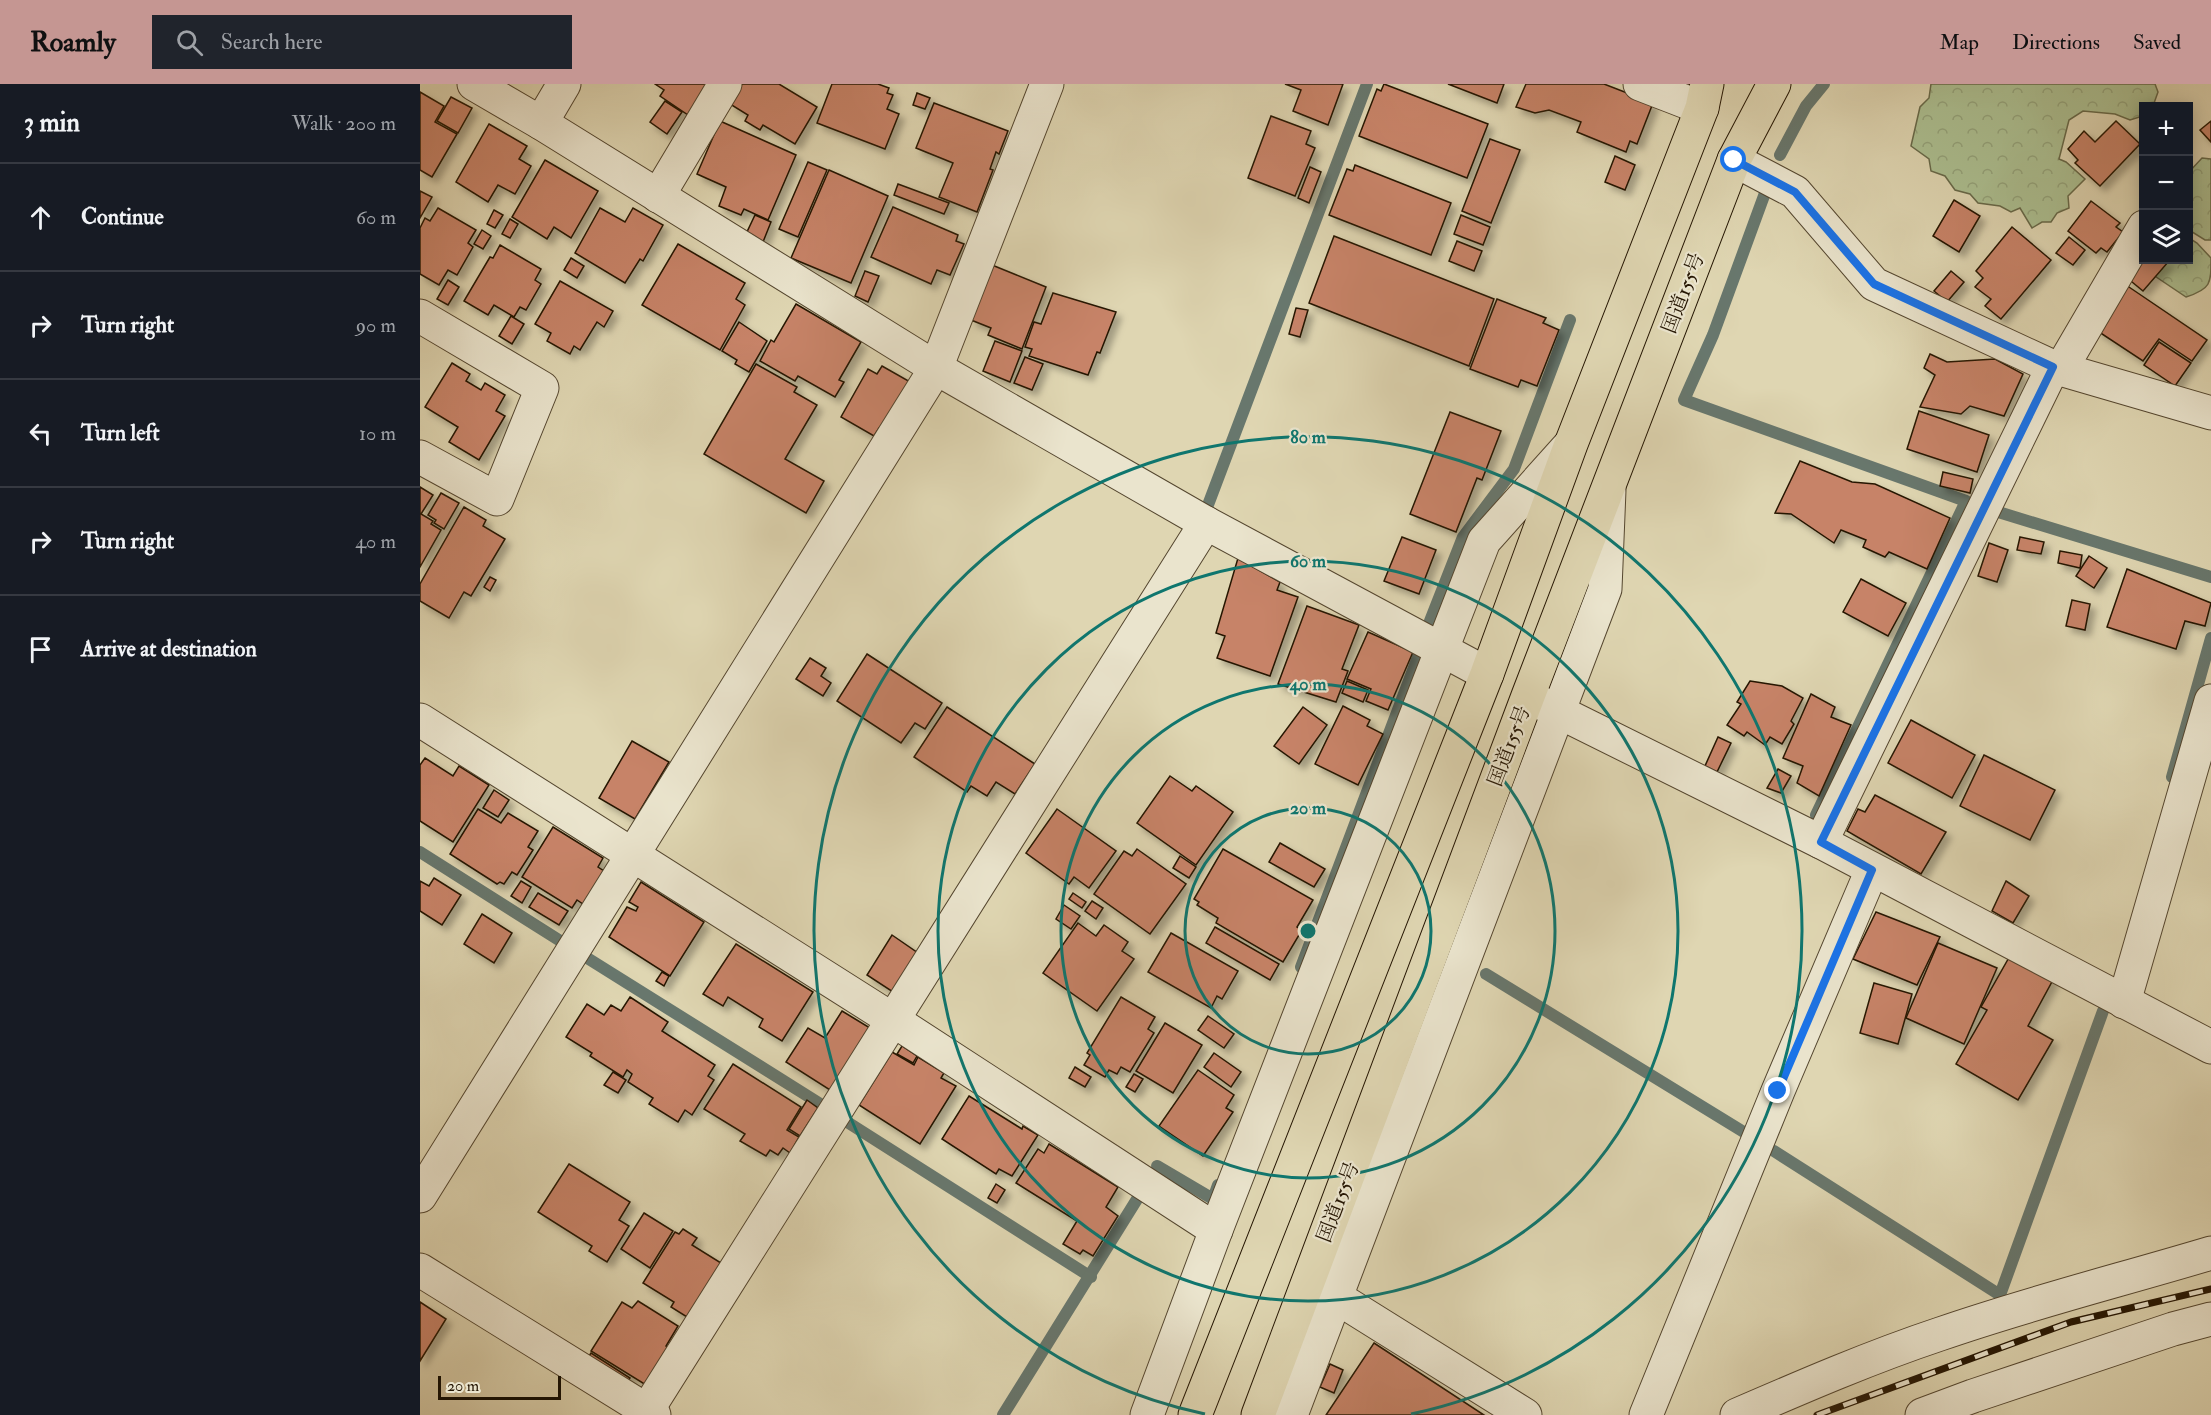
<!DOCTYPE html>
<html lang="en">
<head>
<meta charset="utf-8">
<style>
  :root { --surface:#171b24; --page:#20242c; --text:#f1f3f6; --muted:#9ea1a6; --line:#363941; --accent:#c59692 }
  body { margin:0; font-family:"IM FELL Double Pica","Noto Serif JP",serif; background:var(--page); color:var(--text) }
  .controls { position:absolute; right:18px; top:18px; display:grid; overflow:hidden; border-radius:0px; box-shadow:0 3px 15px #0003 }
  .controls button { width:54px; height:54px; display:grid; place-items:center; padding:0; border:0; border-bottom:2px solid var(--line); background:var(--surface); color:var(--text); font:30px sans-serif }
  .scale { position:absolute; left:18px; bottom:15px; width:123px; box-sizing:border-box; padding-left:6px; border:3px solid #251603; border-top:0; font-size:16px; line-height:21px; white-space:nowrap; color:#251603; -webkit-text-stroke:4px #eae4cd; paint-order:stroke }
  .stop { position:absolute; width:18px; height:18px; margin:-14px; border:4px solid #1a73e8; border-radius:50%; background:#fff }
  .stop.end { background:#1a73e8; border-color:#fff; box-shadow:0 2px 6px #0008 }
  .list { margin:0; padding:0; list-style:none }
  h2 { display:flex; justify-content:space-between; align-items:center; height:78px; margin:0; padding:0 24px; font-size:26px }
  h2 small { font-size:20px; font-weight:400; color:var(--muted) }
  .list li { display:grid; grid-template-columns:39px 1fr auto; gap:18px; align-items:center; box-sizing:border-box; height:108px; padding:0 24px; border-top:2px solid var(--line) }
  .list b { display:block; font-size:22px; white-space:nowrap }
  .list em { font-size:20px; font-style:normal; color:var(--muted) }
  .icon { flex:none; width:33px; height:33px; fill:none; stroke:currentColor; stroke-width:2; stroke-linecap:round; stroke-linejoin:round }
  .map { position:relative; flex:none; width:1791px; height:1331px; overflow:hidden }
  header { display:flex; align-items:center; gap:36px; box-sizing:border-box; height:84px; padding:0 30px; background:var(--accent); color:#111 }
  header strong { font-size:28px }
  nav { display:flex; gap:33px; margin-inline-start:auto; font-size:21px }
  .search { width:420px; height:54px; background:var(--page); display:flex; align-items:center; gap:15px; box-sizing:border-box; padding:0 21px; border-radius:0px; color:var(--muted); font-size:22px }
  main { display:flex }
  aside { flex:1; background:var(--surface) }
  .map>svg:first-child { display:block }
</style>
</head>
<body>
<header>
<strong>Roamly</strong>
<div class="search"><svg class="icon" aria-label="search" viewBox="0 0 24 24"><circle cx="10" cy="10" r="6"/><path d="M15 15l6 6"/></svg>Search here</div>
<nav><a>Map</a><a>Directions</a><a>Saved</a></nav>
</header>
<main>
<aside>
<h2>3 min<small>Walk · 200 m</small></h2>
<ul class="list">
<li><svg class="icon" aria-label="ahead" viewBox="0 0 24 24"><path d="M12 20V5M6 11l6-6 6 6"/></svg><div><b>Continue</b></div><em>60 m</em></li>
<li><svg class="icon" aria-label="right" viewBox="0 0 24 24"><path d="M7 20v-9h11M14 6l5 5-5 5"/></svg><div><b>Turn right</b></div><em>90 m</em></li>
<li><svg class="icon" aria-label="left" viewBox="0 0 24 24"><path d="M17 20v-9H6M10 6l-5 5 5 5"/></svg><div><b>Turn left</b></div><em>10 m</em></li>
<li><svg class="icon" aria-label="right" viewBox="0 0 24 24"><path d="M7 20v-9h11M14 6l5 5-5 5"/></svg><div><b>Turn right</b></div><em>40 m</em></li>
<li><svg class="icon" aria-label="arrive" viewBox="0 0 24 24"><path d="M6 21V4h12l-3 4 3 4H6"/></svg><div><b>Arrive at destination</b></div></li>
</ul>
</aside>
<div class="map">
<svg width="1791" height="1331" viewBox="0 0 1791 1331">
  <defs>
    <pattern id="forest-crowns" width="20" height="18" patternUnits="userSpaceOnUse" patternTransform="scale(1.5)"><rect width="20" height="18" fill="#acbf91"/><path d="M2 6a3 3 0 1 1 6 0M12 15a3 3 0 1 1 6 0" fill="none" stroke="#94a37b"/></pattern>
    <filter id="shadow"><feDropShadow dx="5.5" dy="5.5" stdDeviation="3" flood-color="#0004"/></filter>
  </defs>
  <rect width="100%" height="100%" fill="#dfd6b2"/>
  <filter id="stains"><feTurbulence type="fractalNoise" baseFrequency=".00333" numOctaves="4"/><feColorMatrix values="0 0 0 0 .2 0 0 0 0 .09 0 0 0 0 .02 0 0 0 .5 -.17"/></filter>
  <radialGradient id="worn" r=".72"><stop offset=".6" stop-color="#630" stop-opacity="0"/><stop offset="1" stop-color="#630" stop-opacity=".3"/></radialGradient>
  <g fill="url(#forest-crowns)" stroke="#686a4a" stroke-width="1.5">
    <polygon points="1511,0 1735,0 1738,8 1733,22 1724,22 1723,32 1710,36 1695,30 1663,27 1649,36 1639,75 1646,78 1665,95 1648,112 1649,124 1637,129 1631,138 1622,138 1612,144 1600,124 1591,128 1580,122 1558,119 1550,110 1535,106 1525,92 1511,87 1509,75 1491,62 1500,23 1509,14"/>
    <polygon points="1782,74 1791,75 1791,156 1785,156 1769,146 1769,88"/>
    <path d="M1769,154L1777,159L1791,174C1791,200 1791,205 1766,213L1711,176H1768Z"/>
  </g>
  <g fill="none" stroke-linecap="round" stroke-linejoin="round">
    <g stroke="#68776d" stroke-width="12">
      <polyline points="1360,71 1386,22 1404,0"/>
      <polyline points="1345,109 1293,251 1264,316 1546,417 1396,731"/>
      <polyline points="788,421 947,0"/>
      <polyline points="1575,427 1791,493"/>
      <polyline points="1010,537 1043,453 1094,385 1150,236"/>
      <polyline points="1752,693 1791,554"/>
      <polyline points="0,768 142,858"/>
      <polyline points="164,872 402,1021"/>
      <polyline points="881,883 999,570"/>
      <polyline points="1066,890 1327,1050"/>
      <polyline points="424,1036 671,1193"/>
      <polyline points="1354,1067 1580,1211 1683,927"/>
      <polyline points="737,1082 793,1115 798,1101"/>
      <polyline points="583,1331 719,1112"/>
    </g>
  </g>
  <g fill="#c78368" stroke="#251603" stroke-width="1.5" filter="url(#shadow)">
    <polygon points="235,0 293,0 271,33 240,12 244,6"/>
    <polygon points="322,0 359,0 397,23 375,60 343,41 340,46 325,37 328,31 310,20"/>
    <polygon points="412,0 458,0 469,4 467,9 473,11 467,25 479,30 465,65 397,39"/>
    <polygon points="865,0 923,0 908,41 873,27 881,6"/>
    <polygon points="964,0 1068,40 1047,94 939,52 957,5 961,7"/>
    <polygon points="1028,0 1084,0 1077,19"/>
    <polygon points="1106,0 1184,0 1233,19 1217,60 1210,57 1206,68 1157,48 1161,38 1129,26 1115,29 1096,23"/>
    <polygon points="0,8 24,22 15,38 37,50 12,93 0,86"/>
    <polygon points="497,9 510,14 505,25 493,21"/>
    <polygon points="31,13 52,24 38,49 17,37"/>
    <polygon points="245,17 262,28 247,50 230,38"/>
    <polygon points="514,19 588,47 579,70 576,68 570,85 573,86 557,128 519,113 533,79 496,64"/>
    <polygon points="851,32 891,47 886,60 895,64 875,112 828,94"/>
    <polygon points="300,37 376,71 348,136 324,125 321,131 299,122 306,103 277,90"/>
    <polygon points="1696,37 1720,60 1680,102 1655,79 1658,76 1648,65 1664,47 1675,58"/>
    <polygon points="1791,37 1791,58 1780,46"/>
    <polygon points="69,40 107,62 99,75 111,82 95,110 78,101 68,118 36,98"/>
    <polygon points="1070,55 1100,66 1071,139 1042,127"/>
    <polygon points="1195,72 1215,81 1205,106 1185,98"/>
    <polygon points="125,76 178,107 151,154 134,143 127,155 92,133"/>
    <polygon points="388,78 407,86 378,153 359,145"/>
    <polygon points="935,81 1031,119 1011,171 909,131 927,85 933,87"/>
    <polygon points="890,83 901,88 889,119 878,114"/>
    <polygon points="409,86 468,112 431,199 371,174"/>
    <polygon points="478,100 529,119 524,130 474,111"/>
    <polygon points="0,107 12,113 0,134"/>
    <polygon points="1534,116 1560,132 1539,168 1513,152"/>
    <polygon points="1671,117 1700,139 1696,143 1703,148 1687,168 1681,164 1676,169 1648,147"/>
    <polygon points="473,123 538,151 536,157 544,160 530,191 517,186 511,200 451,173"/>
    <polygon points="18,124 56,146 48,159 53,163 37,191 28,186 19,201 0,190 0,144 5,134 10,137"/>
    <polygon points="180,124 205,138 213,124 243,141 223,177 220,175 205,199 155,169"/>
    <polygon points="74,126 83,131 75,144 67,140"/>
    <polygon points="335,131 351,138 343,158 326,150"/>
    <polygon points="1041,131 1070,143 1063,161 1034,150"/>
    <polygon points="90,135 98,140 90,154 82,150"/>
    <polygon points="1592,143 1631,176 1581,235 1565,222 1571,215 1555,203 1563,194 1556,187"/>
    <polygon points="62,146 71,152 63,165 54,160"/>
    <polygon points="914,152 1074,215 1049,282 889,219"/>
    <polygon points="1649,153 1665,166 1653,181 1636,169"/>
    <polygon points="1037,157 1062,167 1054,187 1029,177"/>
    <polygon points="258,160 325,199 316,215 325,221 300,266 222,221"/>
    <polygon points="80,161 121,185 115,196 121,200 106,226 100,223 94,233 74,221 68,231 44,217 70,173 73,174"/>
    <polygon points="151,174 164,182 157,194 144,186"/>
    <polygon points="1724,176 1749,177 1723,207 1706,193"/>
    <polygon points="572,181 626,203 602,265 568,251 571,244 551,236"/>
    <polygon points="445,187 459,192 448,218 435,212"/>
    <polygon points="1531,187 1544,198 1527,218 1514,207"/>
    <polygon points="28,196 39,203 28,221 17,215"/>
    <polygon points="140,197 193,227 184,243 177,238 160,266 154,262 150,270 127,257 131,249 115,240"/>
    <polygon points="1706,201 1787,256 1772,277 1739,255 1723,277 1676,246"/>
    <polygon points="633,209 696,228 680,269 677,268 668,291 609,272 612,265 605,263 614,238 621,240"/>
    <polygon points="1077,215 1126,234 1123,239 1139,246 1117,302 1101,296 1098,303 1050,285"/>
    <polygon points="376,220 441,258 419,296 424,298 415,313 378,292 375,297 340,277 351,256 354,258"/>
    <polygon points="876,224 888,226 880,253 869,250"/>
    <polygon points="91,232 104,240 92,260 79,252"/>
    <polygon points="319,238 347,257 329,288 315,280 317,276 302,267"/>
    <polygon points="575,257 602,267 590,298 563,287"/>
    <polygon points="1739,258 1771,279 1755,302 1724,281"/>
    <polygon points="1510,270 1527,278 1575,275 1603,290 1584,332 1550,322 1541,330 1500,323 1515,291 1504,284"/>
    <polygon points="605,273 623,280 612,306 594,299"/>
    <polygon points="32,279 50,290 46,297 61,306 65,299 85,311 76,327 85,332 59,376 29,358 38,343 5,323"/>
    <polygon points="336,280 377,303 374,308 397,321 365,375 404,397 386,429 284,370"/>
    <polygon points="462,282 492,299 464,347 459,344 454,352 421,333 448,285 457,290"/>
    <polygon points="1499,327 1569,351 1557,388 1487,365"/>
    <polygon points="1030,328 1081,347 1062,396 1057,394 1036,448 990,430"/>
    <polygon points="1380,377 1432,398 1455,400 1530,434 1507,485 1469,468 1465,473 1443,463 1446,456 1421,446 1414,459 1371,430 1355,429"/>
    <polygon points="1523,388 1553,395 1550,409 1520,402"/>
    <polygon points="0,403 13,411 1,430 13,437 11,440 21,446 0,483"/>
    <polygon points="21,409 39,419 24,445 14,439 16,436 8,431"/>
    <polygon points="44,423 66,436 63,442 85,455 51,512 44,508 29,534 0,517 0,500"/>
    <polygon points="982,453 1016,466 999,510 964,497"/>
    <polygon points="1600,453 1624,458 1621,470 1597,466"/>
    <polygon points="1569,459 1588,466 1577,498 1558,492"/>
    <polygon points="1640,467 1662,471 1660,484 1638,479"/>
    <polygon points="1669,472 1687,484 1674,504 1656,492"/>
    <polygon points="818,474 860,498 857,506 878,513 850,592 797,574 805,552 796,549"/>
    <polygon points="1707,485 1791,519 1785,542 1765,537 1756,565 1687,543"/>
    <polygon points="70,493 76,496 70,507 64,503"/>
    <polygon points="1441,495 1486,519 1468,552 1423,528"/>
    <polygon points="1652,516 1670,520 1665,546 1646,542"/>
    <polygon points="887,522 939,541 922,585 928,587 916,618 858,600"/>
    <polygon points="948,548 993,568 968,626 946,617 951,605 927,595"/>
    <polygon points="447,570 522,619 505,645 495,639 481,659 417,617"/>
    <polygon points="390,574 406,584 401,592 411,599 403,612 376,595"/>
    <polygon points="927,597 948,606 943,618 922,609"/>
    <polygon points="1330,597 1362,602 1383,614 1371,637 1374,640 1362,660 1350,653 1345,661 1327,648 1324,652 1307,641 1321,620 1317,618"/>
    <polygon points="1391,610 1415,623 1411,633 1431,641 1399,712 1377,699 1383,682 1363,674"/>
    <polygon points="923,622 950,636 947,642 963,650 938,701 895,680"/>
    <polygon points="527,623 615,680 595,710 576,698 567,712 551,702 547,708 494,673"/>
    <polygon points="883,623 907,641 879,680 854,662"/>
    <polygon points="1491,636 1555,671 1532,714 1468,679"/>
    <polygon points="1298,653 1311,659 1297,688 1285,682"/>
    <polygon points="212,657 249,678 215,735 179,714"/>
    <polygon points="1564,671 1635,706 1610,756 1540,722"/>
    <polygon points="5,674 33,692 39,682 69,701 33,758 0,737 0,681"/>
    <polygon points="1358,685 1371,692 1361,709 1347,704"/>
    <polygon points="750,692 772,707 776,702 813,728 776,781 717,739"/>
    <polygon points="74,706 89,716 78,733 63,724"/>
    <polygon points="1455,711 1526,748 1501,790 1427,747 1438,725 1445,728"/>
    <polygon points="58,725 81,739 88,729 118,747 108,763 113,766 97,791 92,788 84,800 80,798 77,800 30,770"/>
    <polygon points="637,725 696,767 669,804 654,793 649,800 606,769"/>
    <polygon points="133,743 183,774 178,783 184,787 163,820 157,816 152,824 102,793"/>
    <polygon points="860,759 905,785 894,803 849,778"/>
    <polygon points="717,765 766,800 730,850 674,810 704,767 712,772"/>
    <polygon points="803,765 893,816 877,843 882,846 863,878 796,839 798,834 777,821 779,818 774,815"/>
    <polygon points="760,772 776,783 769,794 753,784"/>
    <polygon points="14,794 41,811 22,841 0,827 0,797 9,802"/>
    <polygon points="101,797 111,803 102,819 91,812"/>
    <polygon points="1586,797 1609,812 1593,839 1572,827"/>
    <polygon points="221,798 284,838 250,892 189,853 207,823 216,827 218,823 209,818"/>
    <polygon points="118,809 148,827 139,841 109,823"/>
    <polygon points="653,809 666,818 662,824 649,815"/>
    <polygon points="672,817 683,824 676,835 665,827"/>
    <polygon points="644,821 660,832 651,845 636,835"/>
    <polygon points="1456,828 1520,853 1497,901 1433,875"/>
    <polygon points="62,830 92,849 74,879 44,860"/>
    <polygon points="658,839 676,852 684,841 708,858 702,867 714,875 677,927 623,889"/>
    <polygon points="795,843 859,880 850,896 786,859"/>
    <polygon points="751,849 818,887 802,915 797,912 791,924 728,888"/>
    <polygon points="472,851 498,869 473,908 447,891"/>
    <polygon points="1518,859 1577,884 1544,960 1486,934"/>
    <polygon points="316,860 393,908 362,957 339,943 343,935 308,913 303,922 283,910"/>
    <polygon points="1591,870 1634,894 1608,942 1633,956 1598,1016 1536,980 1567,926 1561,923"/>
    <polygon points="242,888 249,892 244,902 236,897"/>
    <polygon points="1454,899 1492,910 1478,960 1440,949"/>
    <polygon points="210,913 248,938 242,947 295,981 288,992 294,996 272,1031 265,1026 258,1038 229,1020 233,1014 208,998 212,990 207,986 203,993 170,972 172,969 146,953 167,920 184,931 191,921 201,927"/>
    <polygon points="701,913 735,933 728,945 734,949 710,988 701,983 697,990 689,986 685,993 664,981 670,971 667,969"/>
    <polygon points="422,927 450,944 410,1006 366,978 388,944 405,954"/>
    <polygon points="788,932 814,950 804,964 778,946"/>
    <polygon points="745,939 782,961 753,1009 716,987"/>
    <polygon points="482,962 497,972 493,979 477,970"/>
    <polygon points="472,968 494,981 498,973 524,989 521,994 536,1002 500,1060 439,1021"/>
    <polygon points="794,969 821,988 811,1003 784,983"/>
    <polygon points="313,980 381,1023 367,1046 379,1053 370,1069 363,1064 358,1071 350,1066 346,1072 320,1057 325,1050 284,1025"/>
    <polygon points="655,983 671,993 665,1003 649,994"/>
    <polygon points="778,986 814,1011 806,1024 813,1028 783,1072 739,1042"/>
    <polygon points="193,988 206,996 198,1009 184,1001"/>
    <polygon points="714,990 723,995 715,1008 706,1003"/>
    <polygon points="549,1012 602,1045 603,1042 618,1051 592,1092 579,1085 576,1090 522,1055"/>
    <polygon points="387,1016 398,1024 380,1052 369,1045"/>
    <polygon points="629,1060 698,1103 686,1123 698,1132 673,1172 663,1166 660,1170 643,1160 657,1137 596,1099 618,1065 624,1069"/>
    <polygon points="149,1080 210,1118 199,1136 209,1142 187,1178 169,1167 172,1162 118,1128"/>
    <polygon points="576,1100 585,1106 577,1119 568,1114"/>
    <polygon points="224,1129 253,1147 230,1184 201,1165"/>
    <polygon points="263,1145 277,1154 272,1161 301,1179 267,1233 251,1223 254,1218 223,1199 255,1148 259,1150"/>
    <polygon points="218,1217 258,1242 246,1262 249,1264 226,1301 171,1267 202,1218 212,1224"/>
    <polygon points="0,1218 26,1235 0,1277"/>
    <polygon points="954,1259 1064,1331 906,1331"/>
    <polygon points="171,1269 210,1294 206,1300 167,1275"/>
    <polygon points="910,1280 923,1286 914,1309 900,1303"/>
  </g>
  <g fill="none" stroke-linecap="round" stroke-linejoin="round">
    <defs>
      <g id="minor">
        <polyline points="54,0 121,39 516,284 786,439 1067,590"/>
        <polyline points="1220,0 1282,24"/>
        <polyline points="121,39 144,0"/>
        <polyline points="1314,76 1375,108 1454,200 1633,283 1791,329"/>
        <polyline points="238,112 305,0"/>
        <polyline points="0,232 122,304 77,415 0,373"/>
        <polyline points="1641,285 1724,143"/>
        <polyline points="1117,617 1401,758 1791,963"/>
        <polyline points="0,636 473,936 796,1146"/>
        <polyline points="1401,758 1633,283"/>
        <polyline points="1704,918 1791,617"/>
        <polyline points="0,1112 516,284 627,0"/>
        <polyline points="0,1186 234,1331"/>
        <polyline points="916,1213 1105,1331"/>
        <polyline points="224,1331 786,439"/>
        <polyline points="727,1331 796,1146 1064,457 1150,361"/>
        <polyline points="871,1331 1185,505 1189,406"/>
        <polyline points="1226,1331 1358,1007 1452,786"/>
        <path d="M1317,1331C1384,1302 1451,1273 1520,1250C1609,1219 1701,1196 1791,1169"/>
        <polyline points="1502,1331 1553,1312 1753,1245 1791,1235"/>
      </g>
      <g id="trunk">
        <polyline points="775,1331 1067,590 1151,360 1282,24 1287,0"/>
        <polyline points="838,1331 1108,612 1314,76 1354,0"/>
      </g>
    </defs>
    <use href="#minor" stroke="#54462f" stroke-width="35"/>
    <use href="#trunk" stroke="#251603" stroke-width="35"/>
    <use href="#minor" stroke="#eae4cd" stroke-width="33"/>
    <use href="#trunk" stroke="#dfd6b2" stroke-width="33"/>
    <defs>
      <polyline id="rail" points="1397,1331 1651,1238 1791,1205"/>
    </defs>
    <use href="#rail" stroke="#251603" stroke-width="7"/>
    <use href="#rail" stroke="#eae4cd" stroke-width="4.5" stroke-dasharray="14" stroke-linecap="butt"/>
  </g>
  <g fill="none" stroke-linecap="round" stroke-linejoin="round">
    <polyline stroke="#1a73e8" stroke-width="8" points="1314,76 1375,108 1454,200 1633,283 1401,758 1452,786 1358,1007"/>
  </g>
  <g fill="none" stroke="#0f766e" stroke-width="3">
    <circle cx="888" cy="847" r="123"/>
    <circle cx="888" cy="847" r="247"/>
    <circle cx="888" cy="847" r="370"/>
    <path d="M785 1330A494 494 0 1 1 991 1330"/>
  </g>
  <g text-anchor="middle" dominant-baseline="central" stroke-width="4.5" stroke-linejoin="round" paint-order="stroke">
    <g font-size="20" fill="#251603" stroke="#eae4cd">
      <text transform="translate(1263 209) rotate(-69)">国道155号</text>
      <text transform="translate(1089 662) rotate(-69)">国道155号</text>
      <text transform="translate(918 1118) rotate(-69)">国道155号</text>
    </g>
  </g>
  <circle cx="888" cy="847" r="9" fill="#0f766e" stroke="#eae4cd" stroke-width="3"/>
  <g font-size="18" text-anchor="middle" font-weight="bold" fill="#0f766e" stroke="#eae4cd" stroke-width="4.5" stroke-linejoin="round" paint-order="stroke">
    <text x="888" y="359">80 m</text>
    <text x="888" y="483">60 m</text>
    <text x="888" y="606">40 m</text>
    <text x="888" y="730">20 m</text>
  </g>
  <rect width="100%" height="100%" filter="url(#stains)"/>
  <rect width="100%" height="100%" fill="url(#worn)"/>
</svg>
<div class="controls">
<button>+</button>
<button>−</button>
<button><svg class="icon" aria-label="layers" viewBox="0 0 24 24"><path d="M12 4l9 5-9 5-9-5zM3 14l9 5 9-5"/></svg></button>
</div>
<div class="scale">20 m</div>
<div class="stop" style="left:1314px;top:76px"></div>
<div class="stop end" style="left:1358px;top:1007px"></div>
</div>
</main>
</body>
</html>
